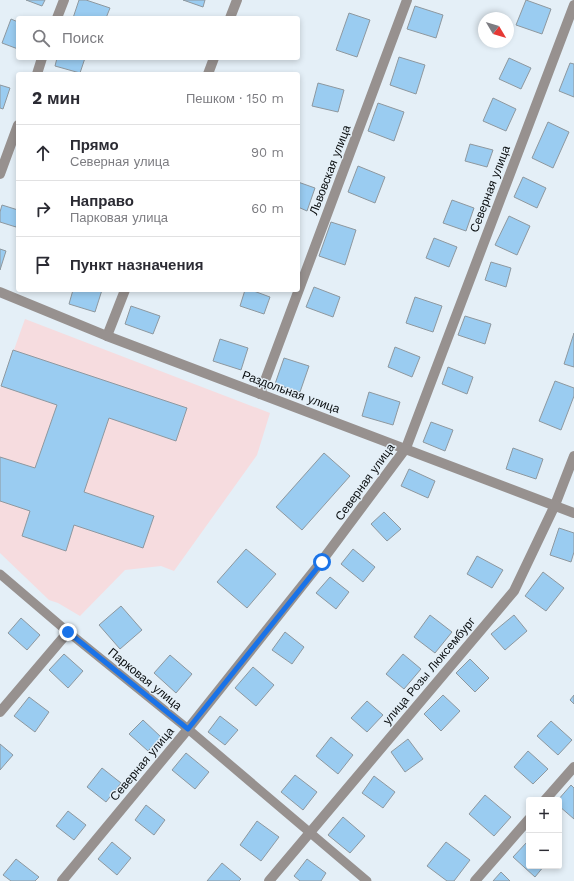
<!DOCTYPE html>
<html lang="ru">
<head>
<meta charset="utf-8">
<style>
  :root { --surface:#fff; --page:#f7f7f7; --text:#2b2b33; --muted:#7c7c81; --line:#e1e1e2 }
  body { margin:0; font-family:"Work Sans",sans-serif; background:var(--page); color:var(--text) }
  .controls { position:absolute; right:12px; bottom:12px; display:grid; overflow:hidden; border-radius:4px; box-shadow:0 2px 6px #0003 }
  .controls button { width:36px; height:36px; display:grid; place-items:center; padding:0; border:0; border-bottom:1px solid var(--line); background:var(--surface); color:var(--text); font:20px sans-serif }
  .compass { position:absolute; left:478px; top:12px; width:36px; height:36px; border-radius:50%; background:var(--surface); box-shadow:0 2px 6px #0003; rotate:128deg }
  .stop { position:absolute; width:12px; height:12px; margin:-9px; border:3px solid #1a73e8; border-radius:50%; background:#fff }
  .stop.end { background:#1a73e8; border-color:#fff; box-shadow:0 1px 4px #0008 }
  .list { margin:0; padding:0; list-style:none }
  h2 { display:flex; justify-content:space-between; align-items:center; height:52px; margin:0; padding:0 16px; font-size:17px }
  h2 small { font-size:13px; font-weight:400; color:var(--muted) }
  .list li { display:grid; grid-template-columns:26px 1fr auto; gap:12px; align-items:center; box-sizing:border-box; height:56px; padding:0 16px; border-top:1px solid var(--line) }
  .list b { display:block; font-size:15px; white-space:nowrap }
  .list p { margin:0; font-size:13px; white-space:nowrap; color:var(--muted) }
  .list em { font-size:13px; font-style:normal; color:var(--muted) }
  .icon { flex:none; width:22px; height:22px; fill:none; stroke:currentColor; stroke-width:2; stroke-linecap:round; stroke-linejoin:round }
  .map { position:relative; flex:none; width:574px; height:881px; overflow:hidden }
  .search { position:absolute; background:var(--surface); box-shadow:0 2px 6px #0003; left:16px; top:16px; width:284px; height:44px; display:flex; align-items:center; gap:10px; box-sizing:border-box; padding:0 14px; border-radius:4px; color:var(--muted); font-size:15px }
  .panel { position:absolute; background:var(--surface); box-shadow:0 2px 6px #0003; left:16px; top:72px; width:284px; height:220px; border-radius:4px }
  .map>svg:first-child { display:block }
</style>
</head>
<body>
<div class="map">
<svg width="574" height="881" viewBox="0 0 574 881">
  <rect width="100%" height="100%" fill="#e4eff7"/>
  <polygon fill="#f6dcdf" points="25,319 270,413 257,455 174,571 161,566 125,570 80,616 58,603 49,600 0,553 0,389"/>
  <g fill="#9accf1" stroke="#8e989f">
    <polygon points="26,0 45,0 42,6"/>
    <polygon points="79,0 86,0 110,8 106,18 73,18"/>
    <polygon points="183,0 205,0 203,7"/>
    <polygon points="526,0 551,9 542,34 516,25"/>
    <polygon points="415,6 443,15 436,38 407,29"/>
    <polygon points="349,13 370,20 357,57 336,50"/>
    <polygon points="11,19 18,22 18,49 2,43"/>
    <polygon points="399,57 425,65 416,94 390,85"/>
    <polygon points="57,58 85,58 80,73 55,66"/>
    <polygon points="509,58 531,68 521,89 499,79"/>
    <polygon points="570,63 574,64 574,97 559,91"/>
    <polygon points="318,83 344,90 338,112 312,106"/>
    <polygon points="0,85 10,88 3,109 0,108"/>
    <polygon points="493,98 516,109 506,131 483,121"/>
    <polygon points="378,103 404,112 394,141 368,131"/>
    <polygon points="548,122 569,132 553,168 532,158"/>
    <polygon points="470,144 493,150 487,167 465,161"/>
    <polygon points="358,166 385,177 375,203 348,192"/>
    <polygon points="523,177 546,188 537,208 514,197"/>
    <polygon points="298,182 315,188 307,211 298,207"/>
    <polygon points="452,200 474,208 466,231 443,223"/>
    <polygon points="2,205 18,210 18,220 16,227 0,222 0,212"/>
    <polygon points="509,216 530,226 517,255 495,245"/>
    <polygon points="331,222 356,230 345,265 319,256"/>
    <polygon points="434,238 457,247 449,267 426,258"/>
    <polygon points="0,249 6,251 0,270"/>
    <polygon points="491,262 511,268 506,287 485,280"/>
    <polygon points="314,287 340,297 333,317 306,307"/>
    <polygon points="73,290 102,290 95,312 69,304"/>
    <polygon points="245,290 251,290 270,297 264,314 240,306"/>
    <polygon points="415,297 442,306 433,332 406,323"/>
    <polygon points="131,306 160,316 153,334 125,324"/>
    <polygon points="465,316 491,324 485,344 458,335"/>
    <polygon points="574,333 574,367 564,364"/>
    <polygon points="220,339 248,348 241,370 213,361"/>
    <polygon points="395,347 420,357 412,377 388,367"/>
    <polygon points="13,350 187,408 176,441 109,418 84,492 154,516 143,548 74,525 66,551 22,536 30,511 0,501 0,457 35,468 57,405 1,386"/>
    <polygon points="284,358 309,366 300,392 275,384"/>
    <polygon points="448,367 473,377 467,394 442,384"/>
    <polygon points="555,381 574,388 574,396 561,430 539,421"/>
    <polygon points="369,392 400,402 393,425 362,416"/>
    <polygon points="431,422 453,430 445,451 423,442"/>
    <polygon points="513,448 543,459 536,479 506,469"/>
    <polygon points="324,453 350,476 302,530 276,507"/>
    <polygon points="409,469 435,481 428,498 401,486"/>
    <polygon points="384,512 401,529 387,541 371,524"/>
    <polygon points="559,528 574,533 574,552 571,562 550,555"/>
    <polygon points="246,549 276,574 247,608 217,582"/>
    <polygon points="353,549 375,567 363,582 341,564"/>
    <polygon points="477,556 503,570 492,588 467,574"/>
    <polygon points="543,572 564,588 546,611 525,596"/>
    <polygon points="330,577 349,592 336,609 316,593"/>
    <polygon points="121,606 142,630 120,649 99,625"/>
    <polygon points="430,615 452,632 435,653 414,637"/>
    <polygon points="514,615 527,631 505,650 491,634"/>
    <polygon points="21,618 40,635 27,650 8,633"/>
    <polygon points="285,632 304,647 292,664 272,650"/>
    <polygon points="64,654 83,671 68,688 49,670"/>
    <polygon points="403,654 421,669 404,689 386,674"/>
    <polygon points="170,655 192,674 176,693 154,673"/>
    <polygon points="470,659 489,678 475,692 456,673"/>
    <polygon points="253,667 274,685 256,706 235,688"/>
    <polygon points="443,695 460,711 441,731 424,714"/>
    <polygon points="574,695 574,704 570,700"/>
    <polygon points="29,697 49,712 35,732 14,716"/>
    <polygon points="367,701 383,715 367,732 351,718"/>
    <polygon points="220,716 238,730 225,745 208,732"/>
    <polygon points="143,720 161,737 148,751 129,734"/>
    <polygon points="551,721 572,740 558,755 537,736"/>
    <polygon points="331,737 353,755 338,774 316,756"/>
    <polygon points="408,739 423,759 405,772 391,752"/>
    <polygon points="0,744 13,755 0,770"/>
    <polygon points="528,751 548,769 533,784 514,767"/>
    <polygon points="186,753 209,772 195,789 172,770"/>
    <polygon points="102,768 121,783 106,802 87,787"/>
    <polygon points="295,775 317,792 303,810 281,792"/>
    <polygon points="374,776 395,792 383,808 362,793"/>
    <polygon points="571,785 574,788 574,819 559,806 558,800"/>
    <polygon points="485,795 511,817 494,836 469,814"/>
    <polygon points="146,805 165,820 154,835 135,820"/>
    <polygon points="68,811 86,825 74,840 56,826"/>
    <polygon points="343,817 365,836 350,853 328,835"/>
    <polygon points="257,821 279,837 261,861 240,845"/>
    <polygon points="112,842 131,858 117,875 98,859"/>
    <polygon points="446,842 470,860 454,881 447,881 427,866"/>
    <polygon points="527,842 529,843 529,866 544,866 535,877 513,857"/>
    <polygon points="16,859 39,877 35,881 11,881 3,875"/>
    <polygon points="307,859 326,873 321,881 300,881 294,876"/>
    <polygon points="222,863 241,879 239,881 207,881"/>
    <polygon points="501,872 510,881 493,881"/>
  </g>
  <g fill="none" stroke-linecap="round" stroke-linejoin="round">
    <polyline stroke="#97918f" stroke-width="9" points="0,574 68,632 188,729 367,881"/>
    <g stroke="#97918f" stroke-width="10">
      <polyline points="57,18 64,0"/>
      <polyline points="230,18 237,0"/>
      <polyline points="37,74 42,58"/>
      <polyline points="208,74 214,58"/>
      <polyline points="0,174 18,125"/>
      <polyline points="107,336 125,290"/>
      <polyline points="260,394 407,0"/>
      <polyline points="0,712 68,632"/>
      <polyline points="545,800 574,767"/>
      <polyline points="62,881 188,729 321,562 406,448 574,5"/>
      <polyline points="269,881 514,591 555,505 574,456"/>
      <polyline points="475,881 529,819"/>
    </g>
    <polyline stroke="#97918f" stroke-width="10" points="0,292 107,336 574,513"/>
  </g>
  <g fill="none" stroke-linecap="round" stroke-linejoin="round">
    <polyline stroke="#1a73e8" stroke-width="5" points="68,632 188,729 322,562"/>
  </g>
  <g text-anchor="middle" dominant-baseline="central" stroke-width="3" stroke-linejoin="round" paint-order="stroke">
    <g font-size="12" fill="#090d0f" stroke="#e4eff7">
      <text transform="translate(330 170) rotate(-69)">Львовская улица</text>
      <text transform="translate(490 189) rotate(-69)">Северная улица</text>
      <text transform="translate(291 392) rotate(20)">Раздольная улица</text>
      <text transform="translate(365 482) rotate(-54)">Северная улица</text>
      <text transform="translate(429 671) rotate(-50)">улица Розы Люксембург</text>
      <text transform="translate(145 679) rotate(39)">Парковая улица</text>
      <text transform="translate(142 764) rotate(-50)">Северная улица</text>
    </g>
  </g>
</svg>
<div class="controls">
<button>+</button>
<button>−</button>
</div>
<svg class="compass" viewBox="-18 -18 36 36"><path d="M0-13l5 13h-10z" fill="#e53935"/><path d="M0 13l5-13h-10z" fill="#7c7c81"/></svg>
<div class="stop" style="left:322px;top:562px"></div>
<div class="stop end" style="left:68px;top:632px"></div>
<div class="search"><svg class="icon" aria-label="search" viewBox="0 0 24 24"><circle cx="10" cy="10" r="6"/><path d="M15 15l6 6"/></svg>Поиск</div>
<section class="panel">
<h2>2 мин<small>Пешком · 150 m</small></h2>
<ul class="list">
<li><svg class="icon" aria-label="ahead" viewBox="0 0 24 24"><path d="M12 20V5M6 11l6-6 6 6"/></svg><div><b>Прямо</b><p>Северная улица</p></div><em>90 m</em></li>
<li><svg class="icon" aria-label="right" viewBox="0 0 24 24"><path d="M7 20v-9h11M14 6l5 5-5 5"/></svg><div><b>Направо</b><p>Парковая улица</p></div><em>60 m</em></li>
<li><svg class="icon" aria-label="arrive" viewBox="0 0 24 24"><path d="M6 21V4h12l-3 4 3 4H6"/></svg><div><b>Пункт назначения</b></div></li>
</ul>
</section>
</div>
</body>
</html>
